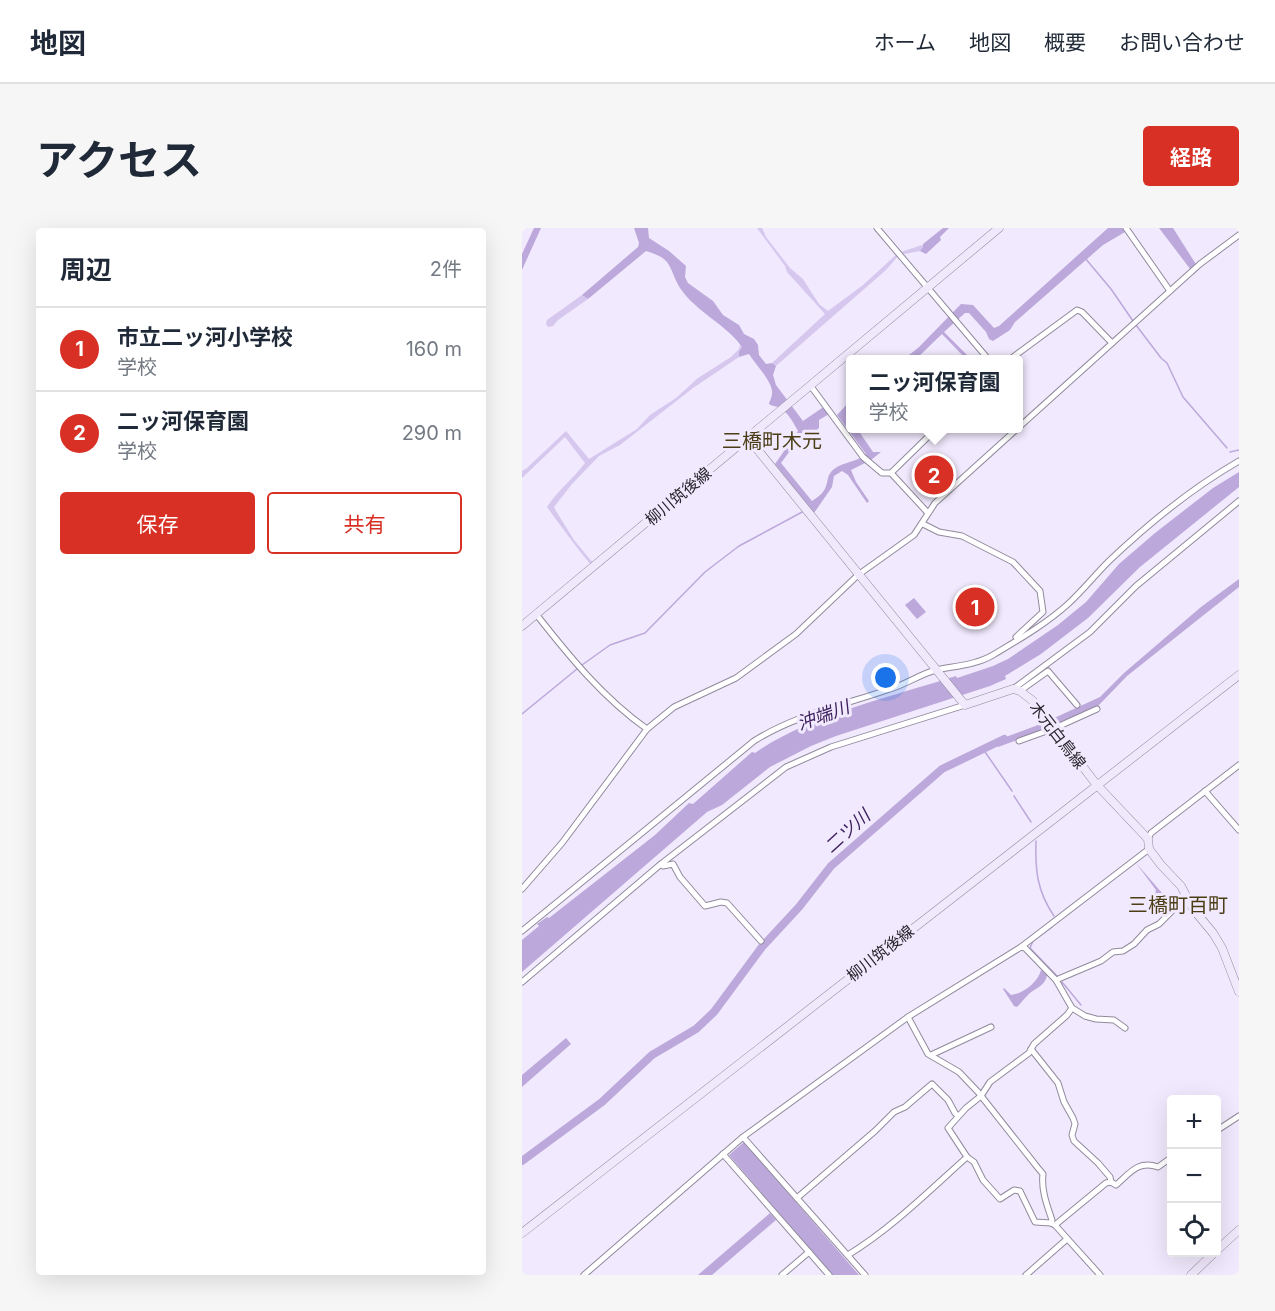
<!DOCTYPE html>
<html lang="ja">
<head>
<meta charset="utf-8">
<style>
  :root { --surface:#fff; --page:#f6f6f7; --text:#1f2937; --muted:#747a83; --line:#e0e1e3; --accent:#d93025 }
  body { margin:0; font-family:Inter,"Noto Sans JP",sans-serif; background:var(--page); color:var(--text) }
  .controls { position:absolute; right:18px; bottom:18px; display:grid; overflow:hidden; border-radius:6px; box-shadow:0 6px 24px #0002 }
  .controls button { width:54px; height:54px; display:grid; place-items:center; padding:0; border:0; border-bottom:2px solid var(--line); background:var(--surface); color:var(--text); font:30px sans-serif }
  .you { position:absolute; left:364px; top:450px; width:21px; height:21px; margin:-15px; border:4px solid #fff; border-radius:50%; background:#1a73e8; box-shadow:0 0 0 9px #1a73e833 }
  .badge { display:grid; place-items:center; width:39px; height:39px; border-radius:50%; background:var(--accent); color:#fff; font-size:20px; font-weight:700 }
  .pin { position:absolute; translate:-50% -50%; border:3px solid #fff; box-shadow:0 2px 6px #0006 }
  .popup { position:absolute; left:324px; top:127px; width:177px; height:78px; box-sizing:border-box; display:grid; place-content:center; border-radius:6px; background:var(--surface); filter:drop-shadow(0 2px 4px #0005); font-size:20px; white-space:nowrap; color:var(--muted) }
  .popup b { font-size:22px; color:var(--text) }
  .popup::after { content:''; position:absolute; left:50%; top:100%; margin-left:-12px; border:12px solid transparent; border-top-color:var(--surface) }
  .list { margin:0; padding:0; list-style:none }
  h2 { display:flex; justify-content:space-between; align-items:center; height:78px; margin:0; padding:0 24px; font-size:26px }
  h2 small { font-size:20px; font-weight:400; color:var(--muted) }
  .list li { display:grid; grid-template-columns:39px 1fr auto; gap:18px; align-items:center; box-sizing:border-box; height:84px; padding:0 24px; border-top:2px solid var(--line) }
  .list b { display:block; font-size:22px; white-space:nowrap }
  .list p { margin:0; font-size:20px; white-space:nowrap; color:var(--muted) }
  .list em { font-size:20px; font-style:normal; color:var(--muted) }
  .actions { display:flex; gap:12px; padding:18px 24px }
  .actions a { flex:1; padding:14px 0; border:2px solid var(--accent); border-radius:6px; text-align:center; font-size:21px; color:var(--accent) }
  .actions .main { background:var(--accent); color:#fff }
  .icon { flex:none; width:33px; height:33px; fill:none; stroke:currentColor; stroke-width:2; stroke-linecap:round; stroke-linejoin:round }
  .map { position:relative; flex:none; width:717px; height:1047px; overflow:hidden; border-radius:6px }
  header { display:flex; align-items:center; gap:36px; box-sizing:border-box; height:84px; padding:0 30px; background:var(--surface); border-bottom:2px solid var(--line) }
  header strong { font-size:28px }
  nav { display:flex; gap:33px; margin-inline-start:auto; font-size:21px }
  .intro { display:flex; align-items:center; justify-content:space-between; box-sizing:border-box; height:144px; padding:0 36px }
  h1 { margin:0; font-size:42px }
  .button { padding:15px 27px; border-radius:6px; background:var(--accent); color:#fff; font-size:21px; font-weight:700 }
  main { display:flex; gap:36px; padding:0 36px }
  aside { flex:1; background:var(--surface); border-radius:6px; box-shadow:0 6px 24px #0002 }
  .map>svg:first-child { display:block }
</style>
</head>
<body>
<header>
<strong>地図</strong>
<nav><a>ホーム</a><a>地図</a><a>概要</a><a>お問い合わせ</a></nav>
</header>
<div class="intro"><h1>アクセス</h1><a class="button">経路</a></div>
<main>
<aside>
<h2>周辺<small>2件</small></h2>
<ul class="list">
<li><span class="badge">1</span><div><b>市立二ッ河小学校</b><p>学校</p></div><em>160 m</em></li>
<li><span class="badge">2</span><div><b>二ッ河保育園</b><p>学校</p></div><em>290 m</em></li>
</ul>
<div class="actions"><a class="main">保存</a><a>共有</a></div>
</aside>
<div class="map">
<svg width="717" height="1047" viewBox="0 0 717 1047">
  <rect width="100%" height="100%" fill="#f1e9fd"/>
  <g fill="#d6c7ef">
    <polygon points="235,0 240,0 244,9 268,40 281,51 297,76 306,83 341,57 376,25 400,17 402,19 398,23 377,27 364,42 254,138 250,135 303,86 265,44 263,38"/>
    <polygon points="60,67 66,71 36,92 31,98 26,99 24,96 25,92"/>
    <path d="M218,117L220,119L217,129L171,160L98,217L77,228L50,256L32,279L34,283L52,312L71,335L69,337C53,318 39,298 25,279C36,262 51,251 63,235L43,209L0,250V243L5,240L44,203L67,231L115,201L128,187L154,170L176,150L209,129L217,121Z"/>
  </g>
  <g fill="#bca8db">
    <polygon points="12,0 19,0 0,42 0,26"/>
    <path d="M112,0H126L127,10L147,23L164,38L163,49L166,55L191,73L201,87L217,97L222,106L232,111L236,117L237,127L244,136L250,135L254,138L251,147L254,157L281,193L300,180H304L307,186L297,192V200L290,206L282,204L259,235L290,273C296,269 302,265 304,258C306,253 305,249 309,244C317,234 334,235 344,226L315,187L328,173L326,191L328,200L336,202L351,224H359L349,232L329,242L334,254L347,273L345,275L326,247L320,243L312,248L310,259L292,285L253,236L276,203C272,196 265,182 256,179C253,178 250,178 247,176C247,173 250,170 250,166C252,155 233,136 227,126L217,129V124L220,119C204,96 174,84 158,60C146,40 152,31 124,23L66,71L60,67L116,19L117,15Z"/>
    <polygon points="421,0 427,0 418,9 419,12 404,26 398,23 401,19 401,16"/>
    <polygon points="586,0 600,0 603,4 581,17 493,94 488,102 471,113 467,111 464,104 447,85 443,85 422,104 445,127 448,129 456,128 458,131 444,131 420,106 394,131 381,132 397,119 439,76 451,77 472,100 477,98"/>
    <polygon points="637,0 651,0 677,41 672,46"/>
    <path d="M717,244V259L618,339L566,390L519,426L483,448L484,451L468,458L314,508L289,518L248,539L200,577L185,584L0,744V712L17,698L15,696L25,689L27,690L133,607L167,575L171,576L230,524L233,525C285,488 372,468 434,448L435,450L471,438L486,431L536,397L564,374L597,336L633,305L691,260Z"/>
    <polygon points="717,351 717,359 605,448 577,477 535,496 530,491 578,469 602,445 679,379"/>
    <polygon points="392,370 404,384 395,391 383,377"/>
    <polygon points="524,494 529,500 476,519 473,513"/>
    <polygon points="614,635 640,665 650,679 637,668 629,673 628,672 633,666 634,662"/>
    <path d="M519,742L525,747C523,759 512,760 505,768C501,772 499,775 495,779L492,778L481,761L482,760L489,767C501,766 516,754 519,742Z"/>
    <polygon points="44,810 49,816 0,859 0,847"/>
    <polygon points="222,914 337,1047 310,1047 207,927"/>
    <polygon points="248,985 254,992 190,1047 176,1047"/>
  </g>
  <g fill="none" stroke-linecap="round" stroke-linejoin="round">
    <g stroke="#bca8db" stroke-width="1.5">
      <polyline points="563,30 589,61 611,93"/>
      <polyline points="614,97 639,130 645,135 661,169 705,220"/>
      <polyline points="708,224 717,222"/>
      <polyline points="60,437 88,417 123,405 183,344 217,318 282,283"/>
      <polyline points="0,486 55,441"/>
      <polyline points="461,521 490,563"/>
      <polyline points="492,568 509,594"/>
      <path d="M514,613C513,642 515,663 532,688"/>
      <polyline points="530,699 511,713 508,720 535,748"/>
      <polyline points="540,754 559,777"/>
    </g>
    <polyline stroke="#bca8db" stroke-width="8" points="0,933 80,874 130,827 174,801 192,784 240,719 277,679 309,638 420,541 482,511"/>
    <defs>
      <g id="street">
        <polyline points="355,0 467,132"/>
        <polyline points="604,0 648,63"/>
        <polyline points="487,132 555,82 560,84 590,115"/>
        <polyline points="288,157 341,229 360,245 369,245 415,200"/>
        <polyline points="496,200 678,36 717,7"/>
        <polyline points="369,245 406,285"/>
        <polyline points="401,296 417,304 440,308 491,334 518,363 521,384 494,409"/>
        <path d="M14,386C47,428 81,470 125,501"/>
        <polyline points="491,461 568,404 614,358 717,273"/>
        <polyline points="498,463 526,443 555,477"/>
        <polyline points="497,513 533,500 575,481"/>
        <polyline points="683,563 717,602"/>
        <polyline points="626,611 629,605 717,537"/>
        <polyline points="139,636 141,638 151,636 158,649 183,678 199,674 205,675 239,713"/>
        <polyline points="0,661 40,615 125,501 152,479 214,450 274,406 336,347 392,307 413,275 496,200"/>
        <path d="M0,703L232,513C273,487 322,477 368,461C382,457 401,445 414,442C433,438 454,437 471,427C496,412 524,396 546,376C561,362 573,347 587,333C626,296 670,260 717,233"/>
        <polyline points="499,719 503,720 534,752 550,780 545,787 512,816 507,825 468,854 459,868 444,880 426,900 445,929 452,934 461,952 478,971 492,962 498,963 513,994 529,995"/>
        <polyline points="534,752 579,733 591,724 601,723 612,716 625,702 637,696 650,683 657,671 663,666"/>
        <polyline points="0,754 139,636 264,539 309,519 443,477"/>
        <polyline points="550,780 563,788 574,791 592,792 603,800"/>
        <path d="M386,789L406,826L437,844L456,864L516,940L521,946C519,962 525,977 530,992L529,995L533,997L578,1047"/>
        <polyline points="509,821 536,855 542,874 551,890 553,896 550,907 552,913 576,935 588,949 589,954"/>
        <polyline points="409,827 469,799"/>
        <polyline points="694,903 717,888"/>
        <polyline points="221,909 343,1047"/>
        <polyline points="201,926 307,1047"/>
        <polyline points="275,970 353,903 372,884 383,879 410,856 426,872 433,885 436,888"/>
        <path d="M533,997L584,955L589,954L594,957C608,945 616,932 636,939L650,929"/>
        <path d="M326,1027C370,1000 407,963 445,929"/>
        <polyline points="62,1047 221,909 386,789 499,719 627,621"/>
        <polyline points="260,1047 287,1024"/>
        <polyline points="504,1047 545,1011"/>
      </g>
      <g id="secondary">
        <polyline points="226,210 443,477 491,461 498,463 511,473 574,556 626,611 627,621 639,637 659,658 671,681 691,705 700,720 717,764"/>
        <polyline points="0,398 477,0"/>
        <polyline points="0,1005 717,447"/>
        <polyline points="694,1023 717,1002"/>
        <polyline points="669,1047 693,1024"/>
      </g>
    </defs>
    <use href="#street" stroke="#918a9c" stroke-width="7"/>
    <use href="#secondary" stroke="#918a9c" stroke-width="9"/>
    <use href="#street" stroke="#fff" stroke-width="5"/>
    <use href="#secondary" stroke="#f0e8fb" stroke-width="8"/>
  </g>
  <g text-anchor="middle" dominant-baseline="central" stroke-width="6" stroke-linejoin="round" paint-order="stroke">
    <g font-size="16" fill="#28252d" stroke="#f1e9fd">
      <text transform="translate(156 268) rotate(-40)">柳川筑後線</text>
      <text transform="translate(536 507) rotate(52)">木元白鳥線</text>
      <text transform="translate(358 725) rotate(-38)">柳川筑後線</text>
    </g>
    <g font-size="18" font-style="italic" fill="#3e215e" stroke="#f1e9fd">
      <text transform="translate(301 487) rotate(-20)">沖端川</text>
      <text transform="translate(325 603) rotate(-42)">二ツ川</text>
    </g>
    <g font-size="20" fill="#4b3e16" stroke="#f1e9fd">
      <text x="250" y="213">三橋町木元</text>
      <text x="656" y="677">三橋町百町</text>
    </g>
  </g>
</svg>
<div class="controls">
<button>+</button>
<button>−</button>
<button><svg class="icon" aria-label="locate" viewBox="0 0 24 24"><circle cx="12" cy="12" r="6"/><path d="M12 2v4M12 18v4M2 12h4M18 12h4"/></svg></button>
</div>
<div class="you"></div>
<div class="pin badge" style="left:453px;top:379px">1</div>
<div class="pin badge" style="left:412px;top:247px">2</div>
<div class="popup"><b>二ッ河保育園</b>学校</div>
</div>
</main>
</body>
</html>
